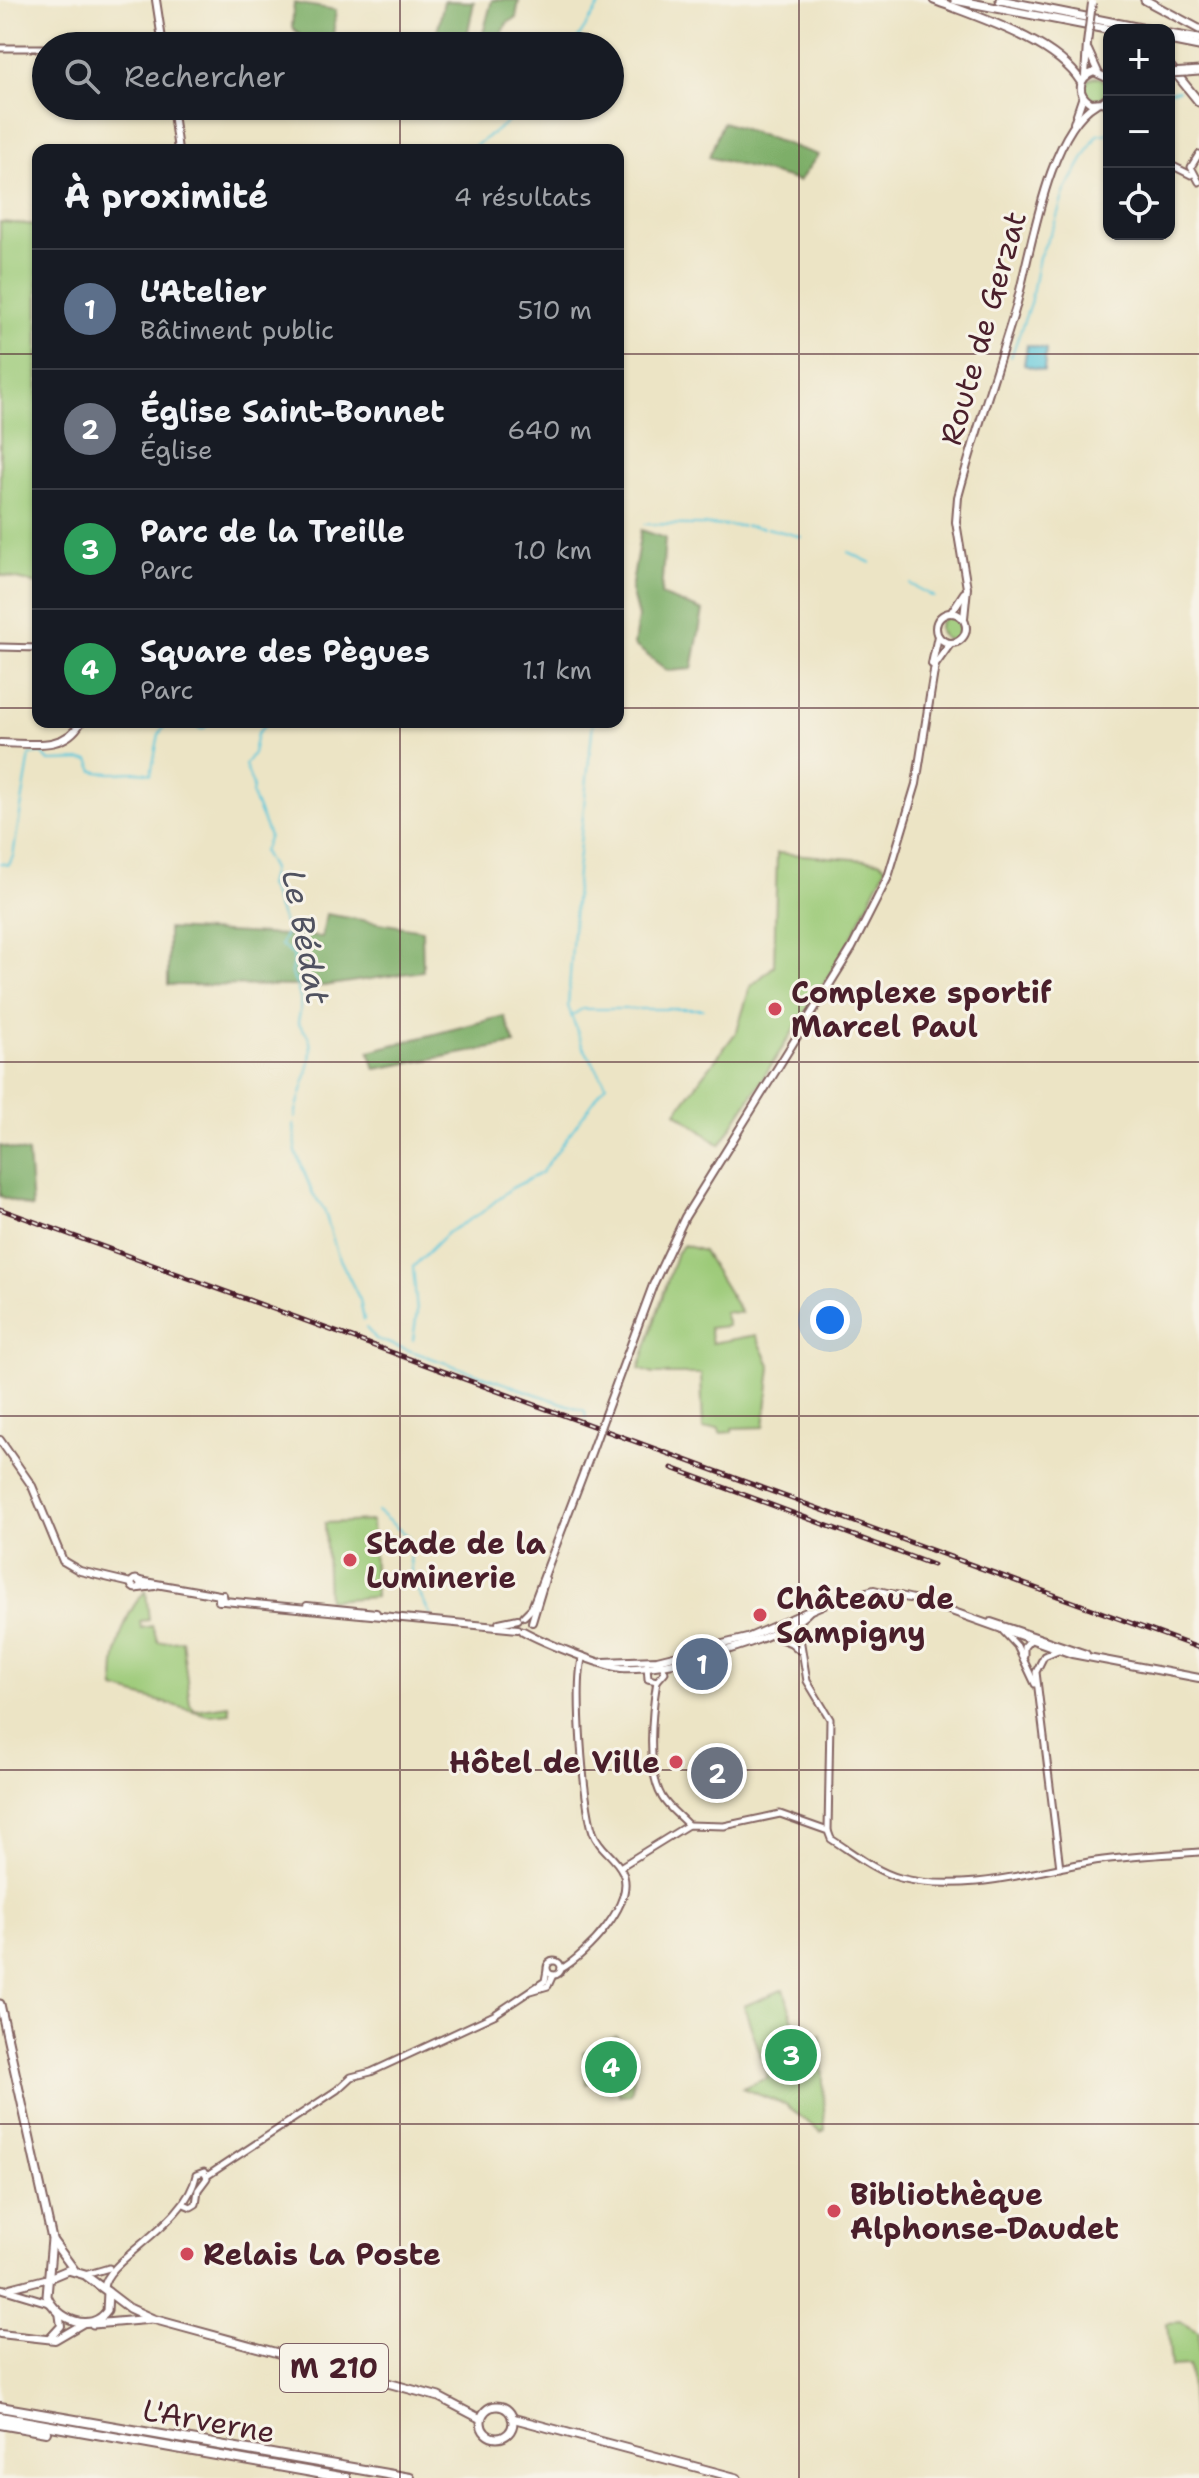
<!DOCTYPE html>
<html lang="fr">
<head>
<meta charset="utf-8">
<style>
  :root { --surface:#171b24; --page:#20242c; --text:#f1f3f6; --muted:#9ea1a6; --line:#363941; --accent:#db2777 }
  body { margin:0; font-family:"Shantell Sans",sans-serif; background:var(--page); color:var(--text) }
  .controls { position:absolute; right:24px; top:24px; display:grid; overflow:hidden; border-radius:16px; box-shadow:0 2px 6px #0004 }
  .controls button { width:72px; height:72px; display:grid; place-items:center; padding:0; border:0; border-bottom:2px solid var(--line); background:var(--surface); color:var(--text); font:40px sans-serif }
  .you { position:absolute; left:830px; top:1320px; width:28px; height:28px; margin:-20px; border:6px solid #fff; border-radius:50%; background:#1a73e8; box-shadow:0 0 0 12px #1a73e833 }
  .badge { display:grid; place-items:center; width:52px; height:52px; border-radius:50%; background:var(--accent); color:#fff; font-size:26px; font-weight:700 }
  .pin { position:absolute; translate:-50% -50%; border:4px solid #fff; box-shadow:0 2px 8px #0006 }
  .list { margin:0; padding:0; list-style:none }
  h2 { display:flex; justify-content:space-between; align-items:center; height:104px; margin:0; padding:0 32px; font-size:34px }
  h2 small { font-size:26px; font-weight:400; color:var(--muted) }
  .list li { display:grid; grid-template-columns:52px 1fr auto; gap:24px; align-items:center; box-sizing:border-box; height:120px; padding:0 32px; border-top:2px solid var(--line) }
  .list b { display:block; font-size:30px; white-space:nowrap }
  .list p { margin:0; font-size:26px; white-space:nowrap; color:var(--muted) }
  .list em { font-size:26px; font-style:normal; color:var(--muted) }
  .icon { flex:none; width:44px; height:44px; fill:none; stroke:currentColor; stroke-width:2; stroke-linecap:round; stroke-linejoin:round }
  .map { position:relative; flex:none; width:1199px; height:2478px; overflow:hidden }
  .search { position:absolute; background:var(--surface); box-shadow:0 2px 6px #0004; left:32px; top:32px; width:592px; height:88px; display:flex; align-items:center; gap:20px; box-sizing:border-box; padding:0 28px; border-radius:44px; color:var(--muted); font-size:30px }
  .panel { position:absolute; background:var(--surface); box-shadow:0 2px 6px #0004; left:32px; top:144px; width:592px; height:584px; border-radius:16px }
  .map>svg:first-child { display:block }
</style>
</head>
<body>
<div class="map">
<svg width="1199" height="2478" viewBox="0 0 1199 2478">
  <rect width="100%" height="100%" fill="#f7f3e8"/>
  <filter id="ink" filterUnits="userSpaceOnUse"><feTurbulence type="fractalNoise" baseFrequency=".0125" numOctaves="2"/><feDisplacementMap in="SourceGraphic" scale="16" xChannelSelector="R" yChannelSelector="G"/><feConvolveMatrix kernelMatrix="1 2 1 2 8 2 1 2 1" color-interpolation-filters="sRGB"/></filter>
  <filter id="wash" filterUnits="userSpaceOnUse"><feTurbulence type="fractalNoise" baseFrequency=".006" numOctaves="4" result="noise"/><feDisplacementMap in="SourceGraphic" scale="32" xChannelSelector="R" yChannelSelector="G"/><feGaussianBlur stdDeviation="1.8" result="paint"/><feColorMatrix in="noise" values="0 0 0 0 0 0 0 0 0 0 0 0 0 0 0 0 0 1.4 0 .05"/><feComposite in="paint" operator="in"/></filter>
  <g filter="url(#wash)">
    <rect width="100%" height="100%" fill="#ece4c5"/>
    <g fill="#9cca78" stroke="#737452" stroke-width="2">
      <circle cx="1096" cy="88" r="11"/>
      <polygon points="0,222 38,225 38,584 0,575"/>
      <circle cx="951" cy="628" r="12"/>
      <polygon points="777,853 879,861 886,867 846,949 720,1145 676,1112 737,1031 750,987 774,966"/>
      <polygon points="684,1245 703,1251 741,1313 724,1312 728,1326 709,1328 712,1343 756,1335 771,1367 764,1427 732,1428 732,1432 720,1433 719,1428 703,1429 701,1374 653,1374 639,1369 677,1252"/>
      <polygon points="372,1521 375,1597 328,1600 325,1523"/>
      <path d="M146,1591L149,1620L140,1621L141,1628L152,1626L158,1642L182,1640L190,1704L195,1710L229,1705L230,1713L208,1715L115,1689C111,1659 124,1611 146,1591Z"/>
      <polygon points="784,1989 799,2042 821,2035 825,2130 821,2132 785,2105 742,2088 768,2078 744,2006"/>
      <polygon points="616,2036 637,2060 631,2094 619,2095 618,2073 586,2084 583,2052"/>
      <polygon points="1180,2322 1199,2332 1199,2441 1198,2435 1194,2435 1189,2366 1171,2367 1167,2323"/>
    </g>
    <g fill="#7dae68" stroke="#64664a" stroke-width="2">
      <polygon points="492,0 519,0 516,18 507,23 496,46 481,41"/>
      <polygon points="444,1 474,2 465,46 434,46"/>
      <polygon points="294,3 336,10 333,37 351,46 310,46 292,27"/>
      <polygon points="723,122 818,155 799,181 709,157"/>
      <polygon points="641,530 665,538 661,595 703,611 692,669 668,671 634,645 638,617 631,590"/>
      <polygon points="326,914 422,930 423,971 324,986 168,985 168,929 322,937"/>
      <polygon points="504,1016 515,1044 375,1069 369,1051"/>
      <polygon points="0,1146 28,1153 32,1208 0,1196"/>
    </g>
    <polygon fill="#5fc8db" stroke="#547483" stroke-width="2" points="1027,345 1046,349 1044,371 1024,365"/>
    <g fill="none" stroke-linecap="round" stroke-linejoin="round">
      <g stroke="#5fc8db" stroke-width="2">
        <polyline points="573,46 603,0"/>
        <polyline points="1196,87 1199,87"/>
        <polyline points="1169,91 1179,90"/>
        <polyline points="469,150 530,106"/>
        <polyline points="1011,357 1030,304 1039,257 1054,226 1064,193 1097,135 1109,133"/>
        <polyline points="644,524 742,526"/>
        <polyline points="745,526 763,528"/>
        <polyline points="767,528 802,537"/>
        <polyline points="848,552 871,563"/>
        <polyline points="910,584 934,597"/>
        <polyline points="185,722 202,729 212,722"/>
        <path d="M267,722L257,734L253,753L245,765L253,786L252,795L269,836L263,852L272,869L268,886C277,901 278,914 287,929L281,945L294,956L291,973C300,991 303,1003 298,1022C301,1028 307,1032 309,1038C317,1059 297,1097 295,1118"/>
        <path d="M0,863L9,865L13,856L30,755L42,753L49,761L89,760L94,771C114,777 132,768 151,774L159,734L168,722"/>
        <polyline points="571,1016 582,1009 703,1009"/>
        <polyline points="294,1124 296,1152 313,1194 324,1209 337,1253 360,1300 364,1320"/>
        <polyline points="366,1328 376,1339 585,1411 586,1418"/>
        <polyline points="413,1340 417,1312 413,1267 447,1233 481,1213 510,1189 541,1173 606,1084 582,1045 568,1006 577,872 593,722"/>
        <polyline points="377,1511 408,1537 412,1580 430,1614"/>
      </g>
    </g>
  </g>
  <g filter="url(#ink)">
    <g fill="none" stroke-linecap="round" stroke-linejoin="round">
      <defs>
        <g id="tertiary">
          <polyline points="0,48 46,48"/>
          <polyline points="1102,102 1109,107"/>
          <polyline points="1199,154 1191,167 1199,182"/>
          <polyline points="1169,164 1191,175"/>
          <polyline points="0,647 38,648"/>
          <polyline points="1003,1631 1017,1646 1035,1684"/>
          <polyline points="770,1635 791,1643 800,1651"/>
          <polyline points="800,1638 807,1681 830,1719 828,1831"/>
          <polyline points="791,1643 800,1638 800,1631 793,1620"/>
          <polyline points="1058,1650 1044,1656 1036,1672 1060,1868"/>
          <polyline points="1024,1656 1024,1647 1032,1638"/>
          <polyline points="647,1665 648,1679 657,1681 665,1672 661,1663"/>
          <path d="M657,1681C652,1711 646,1770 662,1797C668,1808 680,1816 688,1825"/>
          <path d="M620,1867L688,1825L724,1826L780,1814L828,1831L831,1839C852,1852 876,1872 900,1878C962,1893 1028,1873 1089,1862C1125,1856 1163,1855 1199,1852"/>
          <circle cx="554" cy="1968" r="7"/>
          <path d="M561,1969C585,1956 638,1901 622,1871C615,1856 599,1849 593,1832C583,1804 574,1682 583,1656"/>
          <polyline points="531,1991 548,1986 553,1975"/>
          <polyline points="207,2176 337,2090 351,2077 371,2072 494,2015 545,1981 547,1970"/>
          <polyline points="85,2275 109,2268"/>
          <path d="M104,2288C105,2260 188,2223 196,2175L204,2172L207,2178L198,2190L196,2204L191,2207L184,2204"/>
        </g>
        <g id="secondary">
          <polyline points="156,0 163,46"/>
          <polyline points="1088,50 1098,72"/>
          <polyline points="1085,76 1087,44"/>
          <path d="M1109,79L1094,72C1078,78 1076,94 1091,103L1102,102L1109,97"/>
          <polyline points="172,106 178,150"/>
          <polyline points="1074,123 1083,96"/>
          <circle cx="951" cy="628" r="15"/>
          <polyline points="951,613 964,593"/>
          <path d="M964,618L967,588L956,522L958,497C975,434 996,372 1015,310C1030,258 1047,132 1096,104"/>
          <polyline points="932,664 938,636"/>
          <path d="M0,743C30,743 64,752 81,722"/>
          <polyline points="604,1417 653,1285 685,1217 852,948 888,877 916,784 935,665 950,644"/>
          <polyline points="0,1440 32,1486 63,1561 80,1571 131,1583"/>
          <circle cx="136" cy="1584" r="4.5"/>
          <polyline points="139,1581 219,1595"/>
          <polyline points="139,1588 155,1586"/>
          <polygon points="223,1595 224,1601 219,1601 219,1596"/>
          <polyline points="224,1601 518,1629"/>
          <polyline points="307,1606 376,1613"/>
          <polyline points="524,1616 532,1608 585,1469"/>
          <polyline points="532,1622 545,1579"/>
          <polyline points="991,1622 1086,1654"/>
          <polyline points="499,1623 518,1619"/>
          <path d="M523,1631C543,1642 599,1665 621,1668C659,1672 788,1640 811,1609"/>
          <polyline points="603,1662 657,1660 747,1638 827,1603 874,1590 926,1602 1072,1654 1199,1678"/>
          <polyline points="0,2288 50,2303"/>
          <polyline points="10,2288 49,2278"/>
          <polyline points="0,2334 55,2340 84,2323"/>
          <polyline points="50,2338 61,2326 59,2312"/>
        </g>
        <g id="primary">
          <path d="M0,2004L52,2239L47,2296C56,2319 91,2334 107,2311L108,2292L85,2275L68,2270L49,2278"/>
          <polyline points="53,2241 75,2271"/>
          <polyline points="108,2292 129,2308 153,2319 439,2397 481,2419"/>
          <polyline points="93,2324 152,2319"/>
          <circle cx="497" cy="2422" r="16"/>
          <polyline points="512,2418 737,2478"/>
        </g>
        <g id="trunk">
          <path d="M934,0C978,17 1056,41 1081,82"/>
          <polyline points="955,0 1111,30"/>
          <polyline points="1000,0 1151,30"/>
          <polyline points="1145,0 1199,29"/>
          <polyline points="1169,34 1199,39"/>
          <polyline points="1169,40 1199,46"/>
          <polyline points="1169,65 1199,102"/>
          <polyline points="1186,72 1199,71"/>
        </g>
        <g id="motorway">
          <polyline points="0,2407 410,2478"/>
          <polyline points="0,2417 346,2478"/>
          <polyline points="0,2424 46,2432"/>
        </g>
      </defs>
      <use href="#tertiary" stroke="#836461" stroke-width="9"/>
      <use href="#secondary" stroke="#836461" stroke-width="10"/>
      <use href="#primary" stroke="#836461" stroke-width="11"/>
      <use href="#trunk" stroke="#836461" stroke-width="11"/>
      <use href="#motorway" stroke="#836461" stroke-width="12"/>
      <use href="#tertiary" stroke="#fff" stroke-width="5"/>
      <use href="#secondary" stroke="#fff" stroke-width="6"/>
      <use href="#primary" stroke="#fff" stroke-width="7"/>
      <use href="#trunk" stroke="#fff" stroke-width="7"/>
      <use href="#motorway" stroke="#fff" stroke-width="8"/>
      <defs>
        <g id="rail">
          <polyline points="0,1209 1199,1648"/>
          <polyline points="672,1468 933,1565"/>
        </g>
      </defs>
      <use href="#rail" stroke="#4a1f2b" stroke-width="5"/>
      <use href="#rail" stroke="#f7f3e8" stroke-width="2" stroke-dasharray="6" stroke-linecap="butt"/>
      <defs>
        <g id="secondary-bridge">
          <polyline points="1087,44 1092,3"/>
          <polyline points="585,1469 604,1417"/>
        </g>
        <polyline id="trunk-bridge" points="1169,73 1186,72"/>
      </defs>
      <use href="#secondary-bridge" stroke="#836461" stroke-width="10" stroke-linecap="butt"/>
      <use href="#trunk-bridge" stroke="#836461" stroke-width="11" stroke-linecap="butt"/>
      <use href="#secondary-bridge" stroke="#fff" stroke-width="6"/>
      <use href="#trunk-bridge" stroke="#fff" stroke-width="7"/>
    </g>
  </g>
  <path fill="none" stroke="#4a1f2b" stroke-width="2" stroke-opacity="0.55" d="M400,0V46M799,0V2478M400,106V150M0,354H38M618,354H1199M0,708H38M618,708H1199M400,722V2478M0,1062H1199M0,1416H1199M0,1770H1199M0,2124H1199"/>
  <g fill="#d1495b" stroke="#f7f3e8" stroke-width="3">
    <circle cx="775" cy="1009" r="8"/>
    <circle cx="350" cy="1560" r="8"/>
    <circle cx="760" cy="1615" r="8"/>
    <circle cx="676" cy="1762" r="8"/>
    <circle cx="834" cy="2211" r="8"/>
    <circle cx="187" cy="2254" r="8"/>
  </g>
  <g text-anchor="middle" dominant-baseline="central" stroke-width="6" stroke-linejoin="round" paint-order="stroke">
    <rect fill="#f7f3e8" stroke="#7e5f64" stroke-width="2" x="280" y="2344" width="108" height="48" rx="6"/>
    <g font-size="28" font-weight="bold" fill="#4a1f2b">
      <text x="334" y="2368">M 210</text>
    </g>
    <g font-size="30" fill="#4a1f2b" stroke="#f7f3e8">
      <text transform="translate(983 328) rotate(-74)">Route de Gerzat</text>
      <text transform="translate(209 2421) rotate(10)">L'Arverne</text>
    </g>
    <g font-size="30" font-weight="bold" fill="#4a1f2b" stroke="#f7f3e8" text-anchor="start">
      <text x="791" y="992">Complexe sportif<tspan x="791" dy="34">Marcel Paul</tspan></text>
      <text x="366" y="1543">Stade de la<tspan x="366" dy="34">Luminerie</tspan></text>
      <text x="776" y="1598">Château de<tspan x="776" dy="34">Sampigny</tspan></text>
      <text x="660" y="1762" text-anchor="end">Hôtel de Ville</text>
      <text x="850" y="2194">Bibliothèque<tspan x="850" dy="34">Alphonse-Daudet</tspan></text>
      <text x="203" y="2254">Relais La Poste</text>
    </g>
    <g font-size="32" font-style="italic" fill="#505260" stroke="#f7f3e8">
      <text transform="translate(306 937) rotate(79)">Le Bédat</text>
    </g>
  </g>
</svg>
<div class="controls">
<button>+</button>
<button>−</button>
<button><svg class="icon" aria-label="locate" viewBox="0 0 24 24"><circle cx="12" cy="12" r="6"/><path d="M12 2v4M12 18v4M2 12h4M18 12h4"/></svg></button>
</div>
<div class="you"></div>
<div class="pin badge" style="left:702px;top:1664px;background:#5c6f8a">1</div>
<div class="pin badge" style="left:717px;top:1773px;background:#6b7280">2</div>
<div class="pin badge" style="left:791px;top:2055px;background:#2e9e5b">3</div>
<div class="pin badge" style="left:611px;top:2067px;background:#2e9e5b">4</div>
<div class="search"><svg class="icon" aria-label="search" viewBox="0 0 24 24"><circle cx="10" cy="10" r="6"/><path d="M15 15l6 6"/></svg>Rechercher</div>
<section class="panel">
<h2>À proximité<small>4 résultats</small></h2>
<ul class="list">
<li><span class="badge" style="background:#5c6f8a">1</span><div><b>L'Atelier</b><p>Bâtiment public</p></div><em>510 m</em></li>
<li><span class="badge" style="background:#6b7280">2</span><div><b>Église Saint-Bonnet</b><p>Église</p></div><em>640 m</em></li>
<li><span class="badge" style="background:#2e9e5b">3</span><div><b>Parc de la Treille</b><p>Parc</p></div><em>1.0 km</em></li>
<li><span class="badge" style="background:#2e9e5b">4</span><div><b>Square des Pègues</b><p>Parc</p></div><em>1.1 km</em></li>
</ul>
</section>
</div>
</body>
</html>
